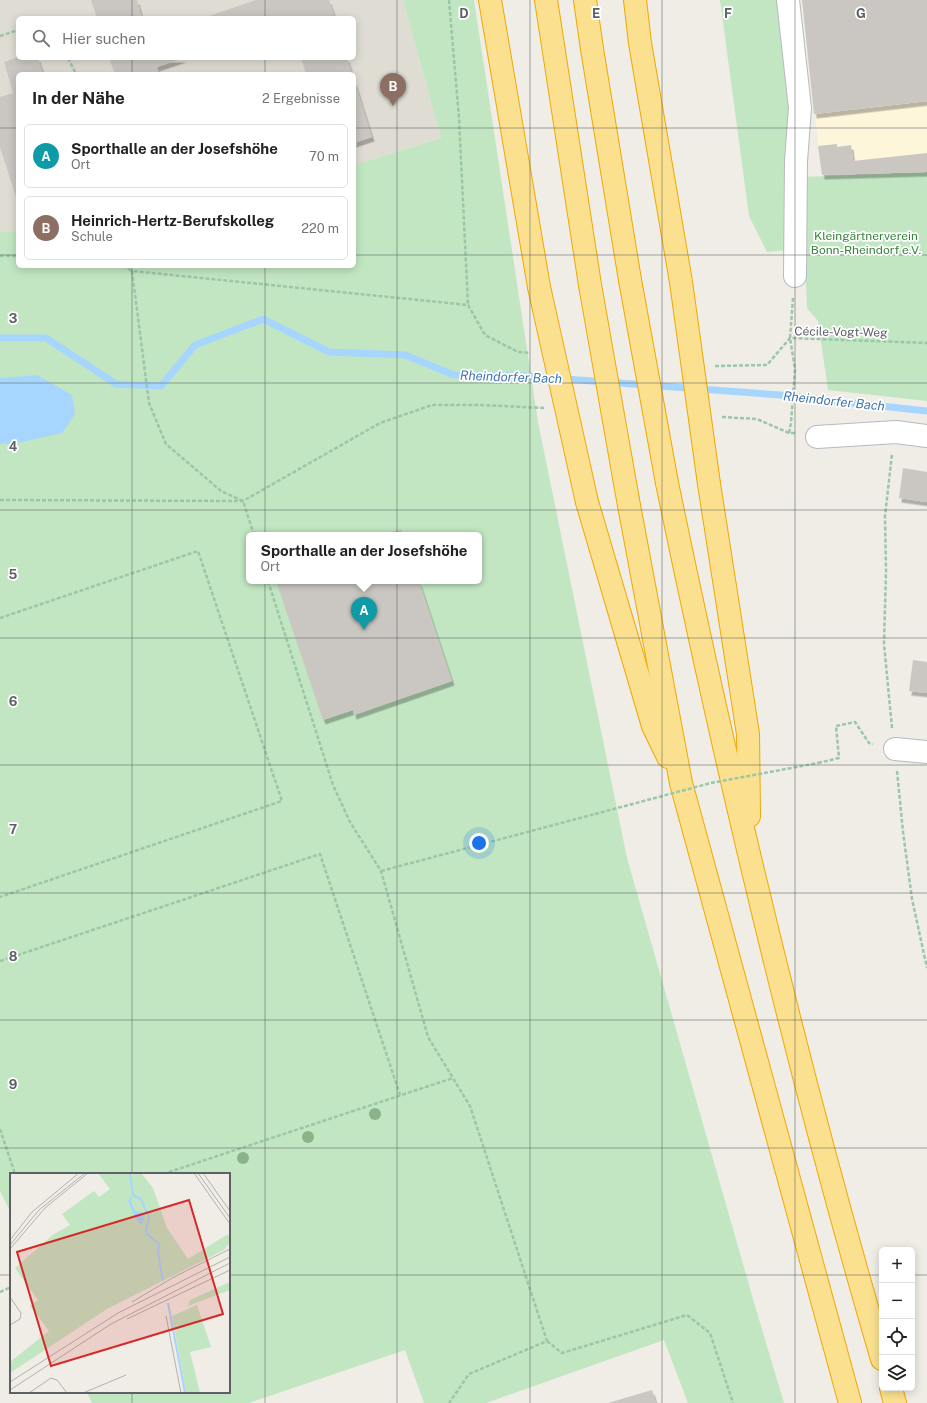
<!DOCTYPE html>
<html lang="de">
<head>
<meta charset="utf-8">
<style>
  :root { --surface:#fff; --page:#f6f6f6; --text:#222; --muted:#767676; --line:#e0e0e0; --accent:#e64333 }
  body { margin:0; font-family:"Public Sans",sans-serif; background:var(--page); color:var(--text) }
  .controls { position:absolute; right:12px; bottom:12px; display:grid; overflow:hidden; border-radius:6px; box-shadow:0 2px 10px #0003 }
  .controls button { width:36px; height:36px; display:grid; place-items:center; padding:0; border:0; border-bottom:1px solid var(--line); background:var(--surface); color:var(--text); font:20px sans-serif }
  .you { position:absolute; left:479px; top:843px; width:14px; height:14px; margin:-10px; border:3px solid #fff; border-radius:50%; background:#1a73e8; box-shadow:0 0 0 6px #1a73e833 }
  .badge { display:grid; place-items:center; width:26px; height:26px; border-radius:50%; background:var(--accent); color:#fff; font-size:13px; font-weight:700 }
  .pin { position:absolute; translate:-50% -33px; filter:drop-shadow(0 1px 2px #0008) }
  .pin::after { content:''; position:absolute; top:21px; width:14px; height:12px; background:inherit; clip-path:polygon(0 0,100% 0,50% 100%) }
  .popup { position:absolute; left:246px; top:532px; width:236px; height:52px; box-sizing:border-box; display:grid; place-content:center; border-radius:6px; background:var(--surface); filter:drop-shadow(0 1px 3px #0005); font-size:13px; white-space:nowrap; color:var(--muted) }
  .popup b { font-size:15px; color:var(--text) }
  .popup::after { content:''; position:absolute; left:50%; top:100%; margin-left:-8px; border:8px solid transparent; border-top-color:var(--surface) }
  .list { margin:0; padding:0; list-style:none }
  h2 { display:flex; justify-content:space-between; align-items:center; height:52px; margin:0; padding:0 16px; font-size:17px }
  h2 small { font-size:13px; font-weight:400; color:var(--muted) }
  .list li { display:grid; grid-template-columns:26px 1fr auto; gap:12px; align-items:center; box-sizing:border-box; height:64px; margin:0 8px 8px; padding:0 8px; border:1px solid var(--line); border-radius:6px }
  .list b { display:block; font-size:15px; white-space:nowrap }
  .list p { margin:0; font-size:13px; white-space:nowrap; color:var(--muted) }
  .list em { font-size:13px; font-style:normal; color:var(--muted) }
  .icon { flex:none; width:22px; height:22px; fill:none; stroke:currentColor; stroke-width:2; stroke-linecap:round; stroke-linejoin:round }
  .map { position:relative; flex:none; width:927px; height:1403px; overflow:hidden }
  .search { position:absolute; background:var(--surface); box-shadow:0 2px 10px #0003; left:16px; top:16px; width:340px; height:44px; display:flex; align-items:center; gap:10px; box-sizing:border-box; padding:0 14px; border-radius:6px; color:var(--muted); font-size:15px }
  .panel { position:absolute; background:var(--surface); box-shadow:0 2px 10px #0003; left:16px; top:72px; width:340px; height:196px; border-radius:6px }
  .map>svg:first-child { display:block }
</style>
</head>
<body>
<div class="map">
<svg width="927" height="1403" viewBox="0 0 927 1403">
  <defs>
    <filter id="shadow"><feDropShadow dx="2.5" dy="4.5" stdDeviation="0" flood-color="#0004"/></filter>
  </defs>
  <rect width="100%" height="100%" fill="#efede5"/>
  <polygon fill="#fdf6db" points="802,0 927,0 927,172 822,175"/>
  <path fill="#dfdcd3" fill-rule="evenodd" d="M0,0H403L441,138L354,165V74H18V231L0,232ZM18,18H354V58H18Z"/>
  <g fill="#c2e6c2" fill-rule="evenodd">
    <path d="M403,0H474L538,422L627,858L755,1306L784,1403H688L664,1340L486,1403H424L405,1350L249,1403H92L87,1392H229V1174H11V1213L0,1191V232L18,231V266H354V165L441,138ZM249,535H479V581H249Z"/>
    <polygon points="720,0 778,0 792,132 787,250 767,252 749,216"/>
    <polygon points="927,172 927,401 828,390 818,321 807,308 802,177"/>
  </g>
  <polygon fill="#a6d6fe" points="37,375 72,395 75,414 62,433 13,444 0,444 0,378"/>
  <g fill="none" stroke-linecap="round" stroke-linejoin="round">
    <polyline stroke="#a6d6fe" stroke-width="7" points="0,338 46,338 116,384 161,386 195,345 263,319 329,352 405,355 454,375 525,376 780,395 927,411"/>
  </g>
  <g fill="#cac7c2" filter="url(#shadow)">
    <polygon points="91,0 137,0 142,18 97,18"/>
    <polygon points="256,0 329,0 335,18 203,18"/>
    <polygon points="802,0 927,0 927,101 814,114"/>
    <polygon points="18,57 38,58 43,74 18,74 18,203 0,147 0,97 13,93 4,62"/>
    <polygon points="109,58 184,58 157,67 159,74 115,74"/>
    <polygon points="301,58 347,58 352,74 306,74"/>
    <polygon points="354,80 372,137 354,143"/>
    <polygon points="837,144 837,147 851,145 853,161 927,153 927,172 822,175 818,146"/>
    <polygon points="903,468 927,472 927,502 899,498"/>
    <polygon points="401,529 403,535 383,535"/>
    <polygon points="276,581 419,581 452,681 354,715 353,710 323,720"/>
    <polygon points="913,660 927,662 927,693 909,691"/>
    <polygon points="652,1390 656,1403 608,1403"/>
  </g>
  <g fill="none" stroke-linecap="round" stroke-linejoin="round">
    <defs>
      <g id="minor">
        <polyline points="788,0 800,108 796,161 795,276"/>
        <polyline points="817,437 896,432 927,436"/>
        <polyline points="895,749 927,752"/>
      </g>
      <g id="highway">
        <polyline points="490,0 539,287"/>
        <polyline points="546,0 590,285"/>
        <polyline points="585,0 592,49 630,280"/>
        <polyline points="635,0 640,43 681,282"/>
        <path d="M667,483C728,778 797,1070 882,1359"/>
        <polyline points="709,484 748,734 749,816"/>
        <polyline points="628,500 681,783 850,1403"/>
        <polyline points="587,502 653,726 668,757"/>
        <polyline points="891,1388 895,1403"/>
      </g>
    </defs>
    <use href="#minor" stroke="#b7babe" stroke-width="24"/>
    <use href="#highway" stroke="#efa804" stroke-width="24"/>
    <g stroke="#9bc6a8" stroke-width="2.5" stroke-dasharray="4 2" stroke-linecap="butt">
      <polyline points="449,0 459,118 468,305"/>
      <polyline points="0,36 18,30"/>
      <polyline points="68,58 76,74"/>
      <polyline points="0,256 18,256"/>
      <polyline points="123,266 132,271 468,305 485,335 518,352 530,353"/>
      <polyline points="132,271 149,403 166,444 221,491 243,501 254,535"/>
      <polyline points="715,366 767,365 790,338 927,343"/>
      <polyline points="722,417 757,419 789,433 795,433"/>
      <polyline points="789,433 791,423 795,369 790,338 793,298"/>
      <polyline points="0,500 243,501 380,423 432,405 481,405 544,408"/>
      <polyline points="268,581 333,785 350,822 381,871 428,1037 470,1106 547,1341 469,1374 449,1403"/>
      <polyline points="0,618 198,551 282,801 0,897"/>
      <polyline points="892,728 884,644 886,571 885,516 892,454"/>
      <polyline points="818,763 839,758 836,726 855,722 869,743 873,744"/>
      <polyline points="897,771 903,832 912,899 927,968"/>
      <polyline points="381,871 595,814"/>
      <polyline points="0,961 320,854 400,1095"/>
      <polyline points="0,1129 15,1174"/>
      <polyline points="163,1174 453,1078"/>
      <polyline points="0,1292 11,1287"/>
      <polyline points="547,1341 562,1353 687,1315 710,1333 733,1403"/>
    </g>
    <use href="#minor" stroke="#fff" stroke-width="22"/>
    <use href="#highway" stroke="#fbe18f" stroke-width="22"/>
    <defs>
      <g id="highway-bridge">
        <polyline points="630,280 667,483"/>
        <polyline points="681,282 709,484"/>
        <polyline points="590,285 628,500"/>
        <polyline points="539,287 587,502"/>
      </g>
    </defs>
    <use href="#highway-bridge" stroke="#efa804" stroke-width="24" stroke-linecap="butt"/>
    <polyline stroke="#9bc6a8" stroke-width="2.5" stroke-dasharray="4 2" stroke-linecap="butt" points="595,814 711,783 818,763"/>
    <use href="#highway-bridge" stroke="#fbe18f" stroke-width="22"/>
  </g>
  <g fill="#89b388">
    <circle cx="375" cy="1114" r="6"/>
    <circle cx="308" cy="1137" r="6"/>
    <circle cx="243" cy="1158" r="6"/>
  </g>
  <path fill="none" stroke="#5d6065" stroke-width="1" stroke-opacity="0.55" d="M132,0V18M265,0V18M397,0V1403M530,0V1403M662,0V1403M795,0V1403M132,58V74M265,58V74M0,128H18M354,128H927M0,255H18M354,255H927M132,266V1174M265,266V1403M0,383H927M0,510H927M0,638H927M0,765H927M0,893H927M0,1020H927M0,1148H927M0,1275H11M229,1275H882M912,1275H927M132,1392V1403"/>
  <g text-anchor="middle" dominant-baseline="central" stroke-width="3.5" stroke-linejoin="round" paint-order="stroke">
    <g font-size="12" fill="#36833b" stroke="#fff">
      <text x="866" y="236">Kleingärtnerverein<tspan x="866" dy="14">Bonn-Rheindorf e.V.</tspan></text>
    </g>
    <g font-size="12" fill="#5d6065" stroke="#fff">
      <text transform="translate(841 332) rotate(1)">Cécile-Vogt-Weg</text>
    </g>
    <g font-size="13" font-style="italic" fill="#4277b0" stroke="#fff">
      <text transform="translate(511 377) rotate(2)">Rheindorfer Bach</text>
      <text transform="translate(834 401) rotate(6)">Rheindorfer Bach</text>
    </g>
  </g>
  <g transform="translate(10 1173)">
    <rect width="220" height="220" fill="#efede5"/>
    <path d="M88,0H131L143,15L157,55L178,86L218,61L220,69L214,77L97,136L0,200V189L39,158L20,133L28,127L5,95L44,61L60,52L52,41L84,18L89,24L100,16ZM220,109V117L178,133L180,127ZM187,132L201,174L180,179L190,220H176L162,143Z" fill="#c2e6c2"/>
    <path d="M123,22L121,28L125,38L132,39L134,46L131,52L125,45L118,28Z" fill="#a6d6fe"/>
    <path fill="none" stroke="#a6d6fe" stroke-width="2" d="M120,0L123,22L131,26L139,45L136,56L137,61L149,71L148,80L153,108M158,130L175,220"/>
    <path fill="none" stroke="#b1b1ae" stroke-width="1" d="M184,0L220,51M188,0L220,45M193,0L220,38M0,67L22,39L69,0M0,72L29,37L75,0M0,76L35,35L78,0M0,124L11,140L10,146L0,152M122,129L164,104L220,76M156,143L171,220M117,146L220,97M0,209L108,140L220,84M0,217L101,151L220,90M19,220L41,205L47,207L57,220M73,220L116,202"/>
    <path fill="#d62828" fill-opacity="0.15" stroke="#d62828" stroke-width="2" d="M179,27L213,141L41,193L7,79Z"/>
    <rect width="220" height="220" fill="none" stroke="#5d6065" stroke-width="2"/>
  </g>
  <g font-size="13" text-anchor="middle" font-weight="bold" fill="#5d6065" stroke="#fff" stroke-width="3.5" stroke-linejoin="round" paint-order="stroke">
    <text x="464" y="18">D</text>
    <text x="596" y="18">E</text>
    <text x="728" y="18">F</text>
    <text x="861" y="18">G</text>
    <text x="13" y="323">3</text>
    <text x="13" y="451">4</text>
    <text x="13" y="579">5</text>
    <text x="13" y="706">6</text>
    <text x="13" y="834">7</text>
    <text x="13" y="961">8</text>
    <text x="13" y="1089">9</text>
  </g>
</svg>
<div class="controls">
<button>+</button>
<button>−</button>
<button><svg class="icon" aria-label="locate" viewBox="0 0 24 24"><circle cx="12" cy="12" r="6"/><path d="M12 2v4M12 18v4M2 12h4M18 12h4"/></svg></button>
<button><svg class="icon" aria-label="layers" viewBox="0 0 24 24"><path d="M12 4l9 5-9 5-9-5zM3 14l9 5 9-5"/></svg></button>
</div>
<div class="you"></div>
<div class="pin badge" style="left:364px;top:630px;background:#0f9aa8">A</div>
<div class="popup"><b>Sporthalle an der Josefshöhe</b>Ort</div>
<div class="pin badge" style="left:393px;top:106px;background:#8d6e63">B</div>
<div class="search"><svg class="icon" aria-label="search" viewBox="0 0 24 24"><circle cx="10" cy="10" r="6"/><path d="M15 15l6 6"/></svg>Hier suchen</div>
<section class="panel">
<h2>In der Nähe<small>2 Ergebnisse</small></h2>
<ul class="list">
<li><span class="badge" style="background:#0f9aa8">A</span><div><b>Sporthalle an der Josefshöhe</b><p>Ort</p></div><em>70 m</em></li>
<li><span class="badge" style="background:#8d6e63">B</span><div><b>Heinrich-Hertz-Berufskolleg</b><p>Schule</p></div><em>220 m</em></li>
</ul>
</section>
</div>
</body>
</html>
